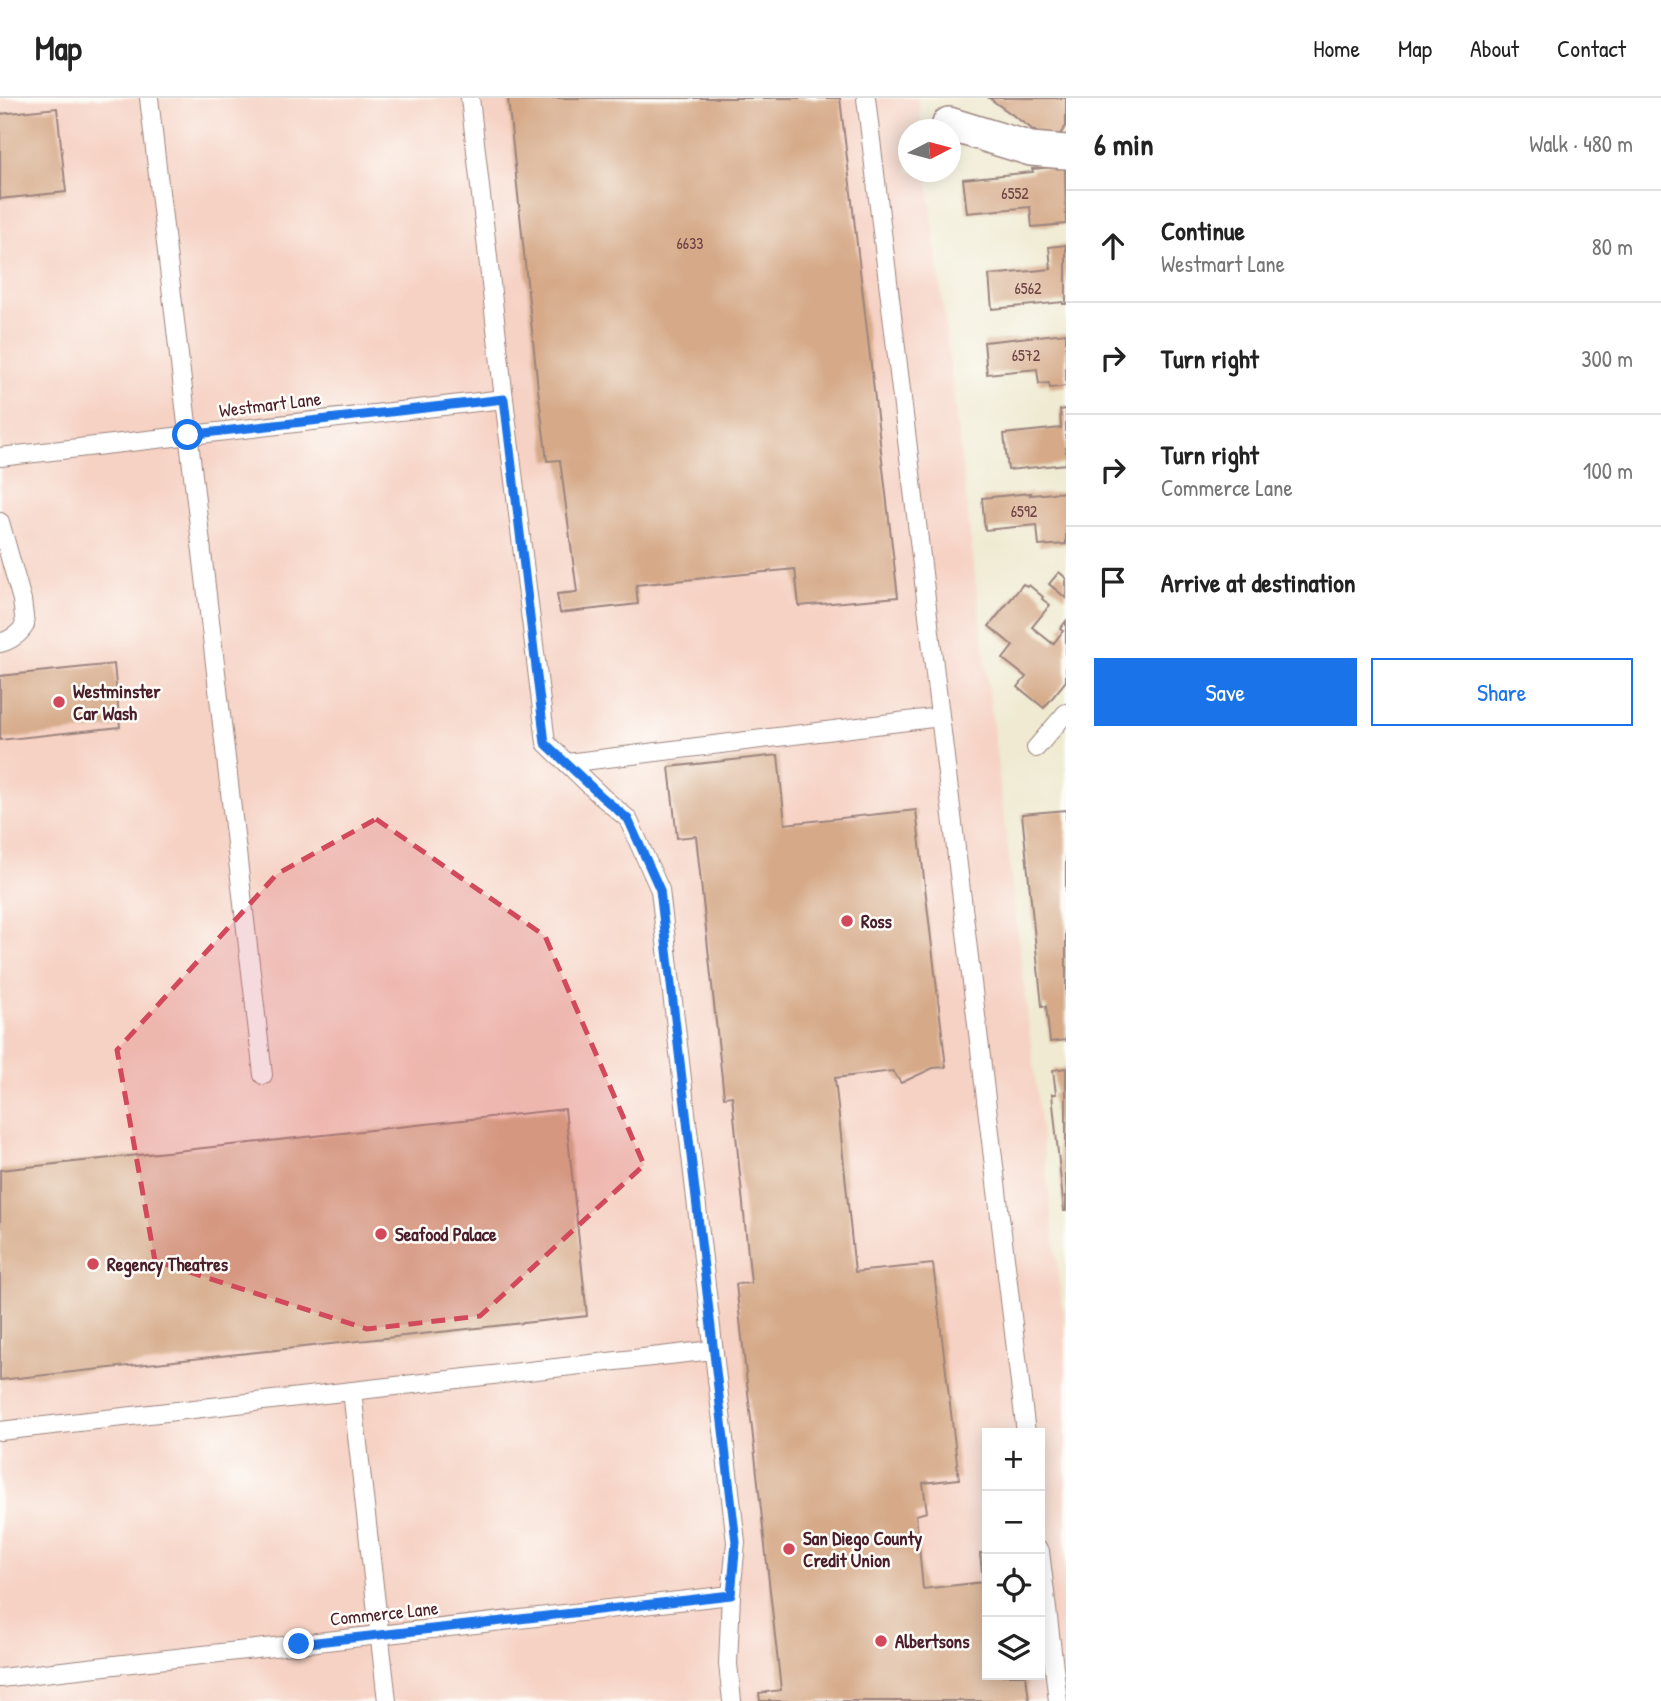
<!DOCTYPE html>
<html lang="en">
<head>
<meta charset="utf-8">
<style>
  :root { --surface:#fff; --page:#f2f2f2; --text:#222; --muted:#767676; --line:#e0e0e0; --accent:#1a73e8 }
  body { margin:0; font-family:"Patrick Hand",sans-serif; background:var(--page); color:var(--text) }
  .controls { position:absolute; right:21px; bottom:21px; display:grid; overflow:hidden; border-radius:0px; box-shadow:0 4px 18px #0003 }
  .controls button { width:63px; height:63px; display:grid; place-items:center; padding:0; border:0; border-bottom:2px solid var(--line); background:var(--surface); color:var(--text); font:35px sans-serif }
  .compass { position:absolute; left:898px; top:21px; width:63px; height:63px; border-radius:50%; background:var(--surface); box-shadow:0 4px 18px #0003; rotate:84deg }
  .stop { position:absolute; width:21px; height:21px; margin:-16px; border:5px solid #1a73e8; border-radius:50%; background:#fff }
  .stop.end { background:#1a73e8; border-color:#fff; box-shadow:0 2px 7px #0008 }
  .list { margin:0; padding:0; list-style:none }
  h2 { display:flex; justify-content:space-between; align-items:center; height:91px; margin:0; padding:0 28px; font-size:30px }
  h2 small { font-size:23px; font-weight:400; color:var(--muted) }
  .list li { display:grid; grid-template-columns:46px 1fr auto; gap:21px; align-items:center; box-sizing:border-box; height:112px; padding:0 28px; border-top:2px solid var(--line) }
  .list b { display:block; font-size:26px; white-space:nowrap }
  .list p { margin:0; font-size:23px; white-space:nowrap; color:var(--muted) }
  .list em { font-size:23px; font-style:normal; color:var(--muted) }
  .actions { display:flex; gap:14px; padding:21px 28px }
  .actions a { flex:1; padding:16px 0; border:2px solid var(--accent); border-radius:0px; text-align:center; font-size:24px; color:var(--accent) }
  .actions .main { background:var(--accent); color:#fff }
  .icon { flex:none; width:38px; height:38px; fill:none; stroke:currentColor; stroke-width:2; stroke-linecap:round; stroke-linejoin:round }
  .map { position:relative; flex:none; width:1066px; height:1603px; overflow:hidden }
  header { display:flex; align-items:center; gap:42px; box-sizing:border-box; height:98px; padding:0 35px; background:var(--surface); border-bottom:2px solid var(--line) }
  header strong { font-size:33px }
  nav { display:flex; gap:38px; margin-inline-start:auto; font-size:24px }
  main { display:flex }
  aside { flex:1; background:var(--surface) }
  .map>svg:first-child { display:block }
</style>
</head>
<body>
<header>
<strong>Map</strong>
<nav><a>Home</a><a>Map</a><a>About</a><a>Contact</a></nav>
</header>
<main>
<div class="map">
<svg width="1066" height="1603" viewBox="0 0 1066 1603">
  <rect width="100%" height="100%" fill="#fdfcf7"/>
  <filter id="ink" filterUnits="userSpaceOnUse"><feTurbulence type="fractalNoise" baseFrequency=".0143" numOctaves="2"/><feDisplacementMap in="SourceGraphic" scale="14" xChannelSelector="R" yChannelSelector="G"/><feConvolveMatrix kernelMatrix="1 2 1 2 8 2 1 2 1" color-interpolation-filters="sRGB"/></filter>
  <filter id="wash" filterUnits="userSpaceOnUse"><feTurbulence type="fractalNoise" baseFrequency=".00686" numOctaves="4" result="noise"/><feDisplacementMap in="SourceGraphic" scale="28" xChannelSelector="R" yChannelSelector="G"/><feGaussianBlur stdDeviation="1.57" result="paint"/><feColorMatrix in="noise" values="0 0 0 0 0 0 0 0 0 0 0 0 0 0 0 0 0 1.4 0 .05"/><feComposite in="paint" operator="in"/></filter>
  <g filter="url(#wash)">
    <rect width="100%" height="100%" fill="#efead1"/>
    <path fill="#f6d2c4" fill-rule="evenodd" d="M0,0H918L922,31L908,32V74H927L1066,1240V1603H0ZM987,1335H1040V1577H987Z"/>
    <g id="blocks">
      <g fill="#d6aa89">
        <polygon points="508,0 840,0 898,499 799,508 795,471 636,487 638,506 560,515 557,496 577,494 560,362 547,363 538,291"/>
        <polygon points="989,0 1066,0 1066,28 1053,46"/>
        <polygon points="57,10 66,94 0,101 0,16"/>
        <polygon points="1065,68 1066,126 1032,129 1030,109 967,115 963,81 1033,74 1032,71"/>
        <polygon points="1066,147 1066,206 1063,206 1063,204 992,211 989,177 1051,171 1049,149"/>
        <polygon points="1066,235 1066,288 1050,290 1049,285 1039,286 1037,271 987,276 984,244"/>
        <polygon points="1066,311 1066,366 1008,372 1004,336 1061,330 1060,312"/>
        <polygon points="1066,394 1066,446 1039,448 1037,427 985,432 982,400 1031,395 1030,397"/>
        <polygon points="1059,474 1066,480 1066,500 1049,486"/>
        <polygon points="1023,486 1027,489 1029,487 1043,499 1042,501 1050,507 1032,529 1053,546 1063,533 1060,531 1066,523 1066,583 1044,610 1018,589 1026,579 1003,561 1013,548 989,528"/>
        <polygon points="114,566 120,629 0,642 0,578"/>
        <polygon points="778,657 785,726 916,712 946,969 933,970 901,985 893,973 835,980 855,1174 933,1166 959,1381 923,1385 927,1414 916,1417 923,1491 983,1484 980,1455 987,1455 987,1577 1026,1577 1029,1603 760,1603 759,1595 781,1592 736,1186 751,1185 732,998 724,999 696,738 677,740 669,669"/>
        <polygon points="1066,712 1066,942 1050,944 1046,908 1042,908 1022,716"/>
        <polygon points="1066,970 1066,1113 1064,1113 1052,996 1056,996 1053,972"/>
        <polygon points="565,1011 587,1218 0,1282 0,1072"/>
      </g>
    </g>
  </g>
  <g filter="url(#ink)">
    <use href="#blocks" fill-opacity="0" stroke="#9c847e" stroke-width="2"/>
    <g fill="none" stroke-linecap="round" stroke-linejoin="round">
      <defs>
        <g id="lane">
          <polyline points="149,0 263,977"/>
          <polyline points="470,0 504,301 546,645 601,698 628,721 660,792 736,1444 731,1497 728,1566 732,1603"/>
          <polyline points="866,0 1026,1335"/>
          <polyline points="0,359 504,301"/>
          <path d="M0,424L22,502L25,527C19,537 11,542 0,545"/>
          <polyline points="1036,650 1066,615"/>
          <polyline points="567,665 940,619"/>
          <polyline points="352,1293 387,1603"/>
          <polyline points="0,1333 713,1252"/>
          <polyline points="1040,1453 1058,1603"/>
          <polyline points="0,1580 731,1497"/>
        </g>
        <polyline id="street" points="949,26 1031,51 1066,54"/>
      </defs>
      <use href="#lane" stroke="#9c847e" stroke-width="20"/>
      <use href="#street" stroke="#9c847e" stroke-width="36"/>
      <use href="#lane" stroke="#fff" stroke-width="18"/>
      <use href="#street" stroke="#fff" stroke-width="33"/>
    </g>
  </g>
  <g fill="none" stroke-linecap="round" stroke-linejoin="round" filter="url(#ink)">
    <polyline stroke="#1a73e8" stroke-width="9" points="188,337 504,301 545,645 601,698 628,721 660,792 736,1444 731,1497 299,1546"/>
  </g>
  <path fill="#d1495b" fill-opacity="0.2" stroke="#d1495b" stroke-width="5" stroke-dasharray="14 9" stroke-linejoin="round" d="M376,721L545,838L644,1067L480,1218L367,1231L155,1163L117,952L277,776Z"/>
  <g fill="#d1495b" stroke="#fdfcf7" stroke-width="2.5">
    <circle cx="59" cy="604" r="7"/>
    <circle cx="847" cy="823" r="7"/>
    <circle cx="381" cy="1136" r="7"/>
    <circle cx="93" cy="1166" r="7"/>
    <circle cx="789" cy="1451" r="7"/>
    <circle cx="881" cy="1543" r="7"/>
  </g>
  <g text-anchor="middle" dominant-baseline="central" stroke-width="5" stroke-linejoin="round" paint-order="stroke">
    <g font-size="16" fill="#6d4242">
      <text x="1015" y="95">6552</text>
      <text x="690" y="145">6633</text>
      <text x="1028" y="190">6562</text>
      <text x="1026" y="257">6572</text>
      <text x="1024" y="413">6592</text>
    </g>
    <g font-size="19" fill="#4a1f2b" stroke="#fdfcf7">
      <text transform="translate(270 306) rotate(-7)">Westmart Lane</text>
      <text transform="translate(384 1515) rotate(-6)">Commerce Lane</text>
    </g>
    <g font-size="19" font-weight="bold" fill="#4a1f2b" stroke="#fdfcf7" text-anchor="start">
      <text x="73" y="593">Westminster<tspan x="73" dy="22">Car Wash</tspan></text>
      <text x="861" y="823">Ross</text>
      <text x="395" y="1136">Seafood Palace</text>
      <text x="107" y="1166">Regency Theatres</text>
      <text x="803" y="1440">San Diego County<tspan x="803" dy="22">Credit Union</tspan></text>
      <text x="895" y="1543">Albertsons</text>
    </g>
  </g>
</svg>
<div class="controls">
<button>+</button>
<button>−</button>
<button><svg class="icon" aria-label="locate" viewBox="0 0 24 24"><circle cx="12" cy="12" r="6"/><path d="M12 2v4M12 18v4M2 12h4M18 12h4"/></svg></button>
<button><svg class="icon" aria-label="layers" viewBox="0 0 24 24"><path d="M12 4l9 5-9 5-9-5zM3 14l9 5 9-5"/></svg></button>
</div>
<svg class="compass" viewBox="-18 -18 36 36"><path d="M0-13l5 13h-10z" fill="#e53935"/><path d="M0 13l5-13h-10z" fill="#767676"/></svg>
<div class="stop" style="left:188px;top:337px"></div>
<div class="stop end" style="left:299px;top:1546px"></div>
</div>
<aside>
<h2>6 min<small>Walk · 480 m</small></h2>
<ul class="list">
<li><svg class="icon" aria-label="ahead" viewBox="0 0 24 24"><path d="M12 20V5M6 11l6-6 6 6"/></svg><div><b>Continue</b><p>Westmart Lane</p></div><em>80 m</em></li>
<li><svg class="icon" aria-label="right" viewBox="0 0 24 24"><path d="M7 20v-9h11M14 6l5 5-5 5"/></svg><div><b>Turn right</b></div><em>300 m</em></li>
<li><svg class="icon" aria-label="right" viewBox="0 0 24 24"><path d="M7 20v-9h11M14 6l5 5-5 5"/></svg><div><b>Turn right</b><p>Commerce Lane</p></div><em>100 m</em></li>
<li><svg class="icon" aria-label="arrive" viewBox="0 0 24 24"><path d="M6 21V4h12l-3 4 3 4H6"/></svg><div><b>Arrive at destination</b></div></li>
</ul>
<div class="actions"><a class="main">Save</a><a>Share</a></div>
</aside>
</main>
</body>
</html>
